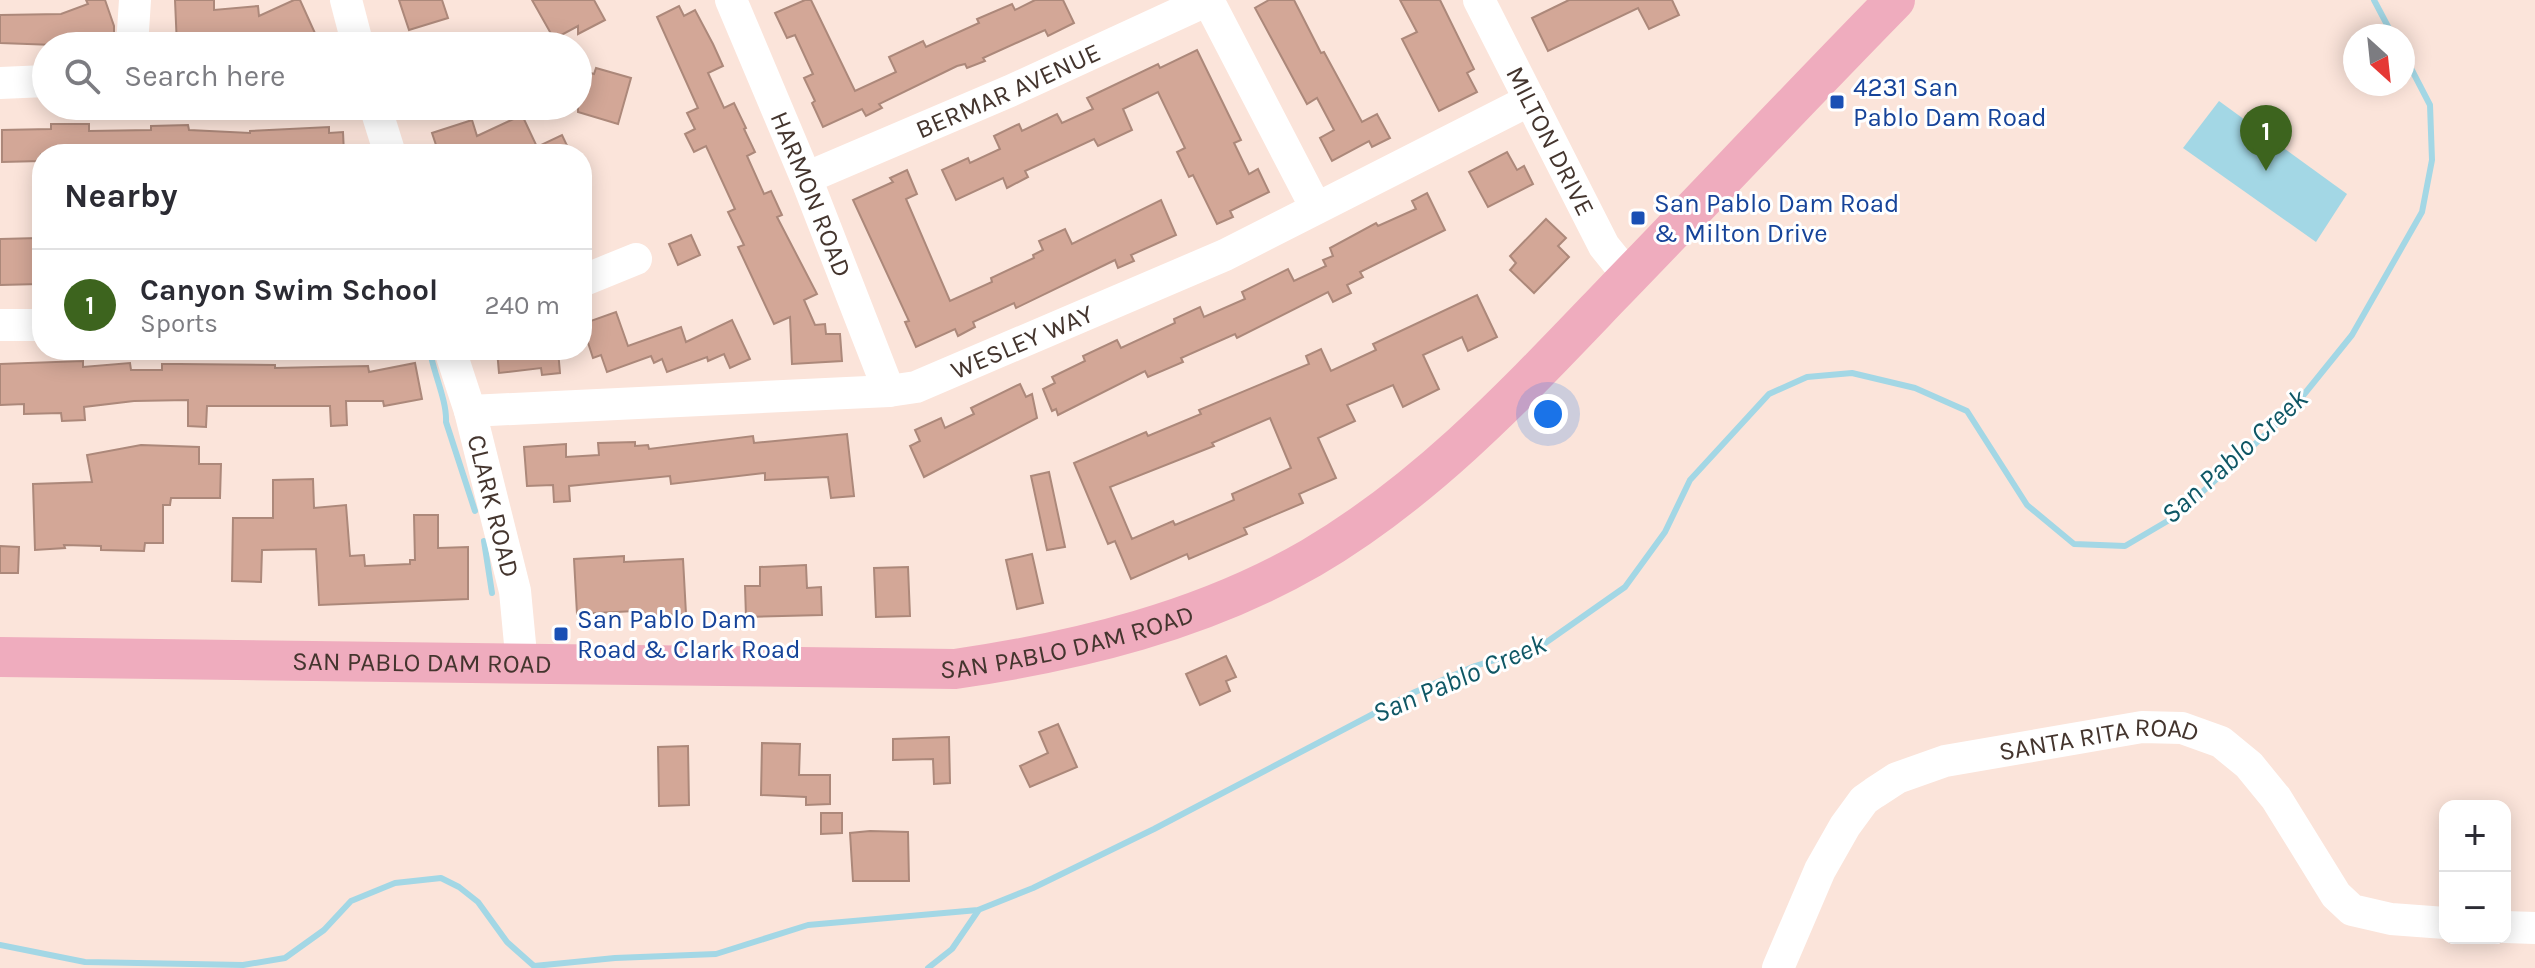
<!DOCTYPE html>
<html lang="en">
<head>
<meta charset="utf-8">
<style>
  :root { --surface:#fff; --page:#f2f2f3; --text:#2b2b33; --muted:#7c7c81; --line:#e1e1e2; --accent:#3d641e }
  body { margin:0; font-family:Karla,sans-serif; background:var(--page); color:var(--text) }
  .controls { position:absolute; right:24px; bottom:24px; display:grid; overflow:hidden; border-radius:16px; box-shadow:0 4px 20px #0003 }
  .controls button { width:72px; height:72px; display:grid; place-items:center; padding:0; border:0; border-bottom:2px solid var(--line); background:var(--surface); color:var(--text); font:40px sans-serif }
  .compass { position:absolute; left:2343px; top:24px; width:72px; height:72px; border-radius:50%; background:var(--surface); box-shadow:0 4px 20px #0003; rotate:153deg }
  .you { position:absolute; left:1548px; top:414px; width:28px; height:28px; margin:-20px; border:6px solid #fff; border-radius:50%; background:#1a73e8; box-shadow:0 0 0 12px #1a73e833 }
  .badge { display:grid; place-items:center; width:52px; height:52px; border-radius:50%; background:var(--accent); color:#fff; font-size:26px; font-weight:700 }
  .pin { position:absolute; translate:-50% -66px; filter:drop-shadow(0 2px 4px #0008) }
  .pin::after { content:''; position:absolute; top:42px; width:28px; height:24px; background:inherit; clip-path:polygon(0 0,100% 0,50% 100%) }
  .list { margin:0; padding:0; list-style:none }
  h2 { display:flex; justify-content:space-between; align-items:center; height:104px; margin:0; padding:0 32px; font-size:34px }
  h2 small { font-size:26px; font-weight:400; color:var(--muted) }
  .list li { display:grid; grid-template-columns:52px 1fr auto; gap:24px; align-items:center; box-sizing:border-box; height:112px; padding:0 32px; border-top:2px solid var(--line) }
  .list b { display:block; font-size:30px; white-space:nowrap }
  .list p { margin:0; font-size:26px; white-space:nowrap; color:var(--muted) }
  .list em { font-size:26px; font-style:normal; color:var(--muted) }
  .icon { flex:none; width:44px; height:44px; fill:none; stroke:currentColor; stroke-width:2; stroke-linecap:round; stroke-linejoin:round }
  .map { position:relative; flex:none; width:2535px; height:968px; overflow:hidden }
  .search { position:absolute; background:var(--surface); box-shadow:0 4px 20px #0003; left:32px; top:32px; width:560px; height:88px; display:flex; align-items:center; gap:20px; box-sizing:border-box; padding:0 28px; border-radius:44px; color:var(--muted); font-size:30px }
  .panel { position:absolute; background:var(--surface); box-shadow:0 4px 20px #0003; left:32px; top:144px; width:560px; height:216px; border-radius:32px }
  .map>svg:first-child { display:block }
</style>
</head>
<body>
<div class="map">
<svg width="2535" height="968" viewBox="0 0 2535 968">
  <rect width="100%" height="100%" fill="#fbe4da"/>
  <polygon fill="#a3d7e5" points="2219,101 2347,194 2316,242 2183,148"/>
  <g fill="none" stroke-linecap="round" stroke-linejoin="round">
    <g stroke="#a3d7e5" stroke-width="6">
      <polyline points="2374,0 2393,36"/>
      <path d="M431,356C435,376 447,402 446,422L475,511"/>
      <polyline points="484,541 492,593"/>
      <polyline points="0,945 85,962 243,965 285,958 324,930 351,901 395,883 441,878 459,887 478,902 507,942 534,966 615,958 716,954 808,925 978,910 1033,888 1154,829 1415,692 1475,666 1541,646 1625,587 1665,532 1690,480 1769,394 1807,377 1852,373 1915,388 1967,411 2027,505 2074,544 2125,546 2176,516 2289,413 2352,335 2422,212 2432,160 2430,105 2403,53"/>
      <polyline points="928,968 952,949 978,911"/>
    </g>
  </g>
  <g fill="#d3a797" stroke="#ac887a" stroke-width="2" fill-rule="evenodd">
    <polygon points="86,0 105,0 114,26 114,35 82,46 0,43 0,15 61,14 88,4"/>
    <polygon points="175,0 214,0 214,10 258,6 259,16 294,0 300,0 319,42 311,46 177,46"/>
    <polygon points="399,0 442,0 448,18 409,30"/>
    <polygon points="532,0 594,0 605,20 578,34 578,26 554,39"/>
    <polygon points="805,0 811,0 855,91 896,72 889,57 923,41 926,47 979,23 977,19 1012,4 1015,10 1035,0 1063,0 1074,23 1048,36 1045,30 983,58 985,61 967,68 965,64 957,66 879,104 882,108 866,116 862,109 823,127 812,103 815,101 804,78 813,74 795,35 787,38 775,13"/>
    <polygon points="1269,0 1294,0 1321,53 1324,52 1362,122 1377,114 1390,138 1372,147 1369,141 1332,161 1320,138 1334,130 1317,98 1307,104 1255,8"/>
    <polygon points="1400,0 1440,0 1474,69 1467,73 1477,92 1439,111 1402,39 1417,32"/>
    <polygon points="1569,0 1672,0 1679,15 1649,29 1638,8 1548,51 1532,18"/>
    <polygon points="679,6 684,16 695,10 713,44 723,66 708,73 724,108 734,103 746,128 744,129 755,152 747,156 764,194 771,191 782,215 777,217 817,294 804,300 815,325 825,324 826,334 840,334 842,361 792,364 790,317 774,324 738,247 744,245 728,212 735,209 706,146 694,152 685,134 695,129 687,113 698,108 657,17"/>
    <polygon points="1197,50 1241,140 1234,143 1249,174 1258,169 1269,192 1230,211 1233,217 1217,224 1193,175 1189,177 1177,152 1185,148 1158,92 1123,109 1132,130 1098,146 1094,139 1025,171 1028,177 1007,188 1003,178 956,200 942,170 968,158 970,163 1000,149 994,136 1019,124 1022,131 1057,114 1062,123 1093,109 1087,98 1158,64 1160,68"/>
    <polygon points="596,68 631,78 618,124 578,112 578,69 594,74"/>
    <polygon points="522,115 537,147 562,135 571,154 439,154 432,133 472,120 477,136"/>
    <polygon points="51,124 89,124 89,131 151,130 151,126 188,125 189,130 250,133 250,131 329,127 329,133 343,132 344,154 41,154 41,161 2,162 2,130 51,129"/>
    <polygon points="1507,152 1517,170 1524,166 1533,184 1488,207 1469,172"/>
    <polygon points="907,170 917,194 906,199 950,301 992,282 991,278 1034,258 1033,255 1043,250 1039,241 1065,229 1072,244 1161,200 1176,235 1131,255 1134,261 1118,268 1115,260 1016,308 1014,303 973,322 975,327 958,336 955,329 916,347 905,322 909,321 853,200 893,182 890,178"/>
    <polygon points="1427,193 1445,230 1360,272 1363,277 1347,285 1351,293 1333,302 1328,292 1237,338 1235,334 1181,358 1183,362 1148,377 1145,371 1058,415 1056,409 1052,411 1043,389 1055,383 1052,377 1085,361 1083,356 1117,340 1121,348 1175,323 1174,319 1200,307 1204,317 1245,299 1242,292 1288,269 1294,281 1326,266 1323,260 1333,256 1330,248 1376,223 1378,226 1416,209 1412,201"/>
    <polygon points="1546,219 1566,238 1558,246 1569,257 1534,293 1510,270 1516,263 1510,256"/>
    <polygon points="691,235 700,255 678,265 669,244"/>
    <polygon points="38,238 39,284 0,285 0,239"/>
    <path d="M1477,295L1497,337L1468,351L1462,337L1423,355L1439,389L1403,407L1393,385L1347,405L1355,421L1318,438L1336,478L1299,494L1303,503L1244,528L1247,534L1189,559L1187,554L1131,579L1115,541L1108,544L1074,463L1146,432L1148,436L1201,414L1199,410L1309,364L1306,356L1321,349L1331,371L1376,350L1373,344ZM1270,418L1291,468L1232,494L1234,500L1175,525L1173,521L1132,539L1110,487L1214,446L1212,443Z"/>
    <polygon points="616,312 628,346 681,327 686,342 732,320 750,359 730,368 724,354 708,361 707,357 667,372 662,359 654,363 651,356 607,372 601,355 593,358 582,324"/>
    <polygon points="497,350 558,350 560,373 542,375 541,368 499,373"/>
    <polygon points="83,361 83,367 130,363 131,370 162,370 162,364 179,364 275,365 275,368 368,366 369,372 415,363 422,399 384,406 383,401 346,401 347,425 331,426 330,406 207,406 206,427 188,426 188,400 134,401 84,407 85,420 62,421 61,413 24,414 24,404 0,405 0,364"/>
    <polygon points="1020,384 1026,397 1032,394 1037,418 924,477 910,446 920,441 915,430 941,418 945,428 974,414 971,408"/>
    <polygon points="847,434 854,496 831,498 828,477 765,480 765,473 671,484 670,476 569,486 570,501 554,502 553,485 527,486 524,447 566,444 566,457 599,455 598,443 635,442 635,446 648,445 649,449 753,436 754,443"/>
    <polygon points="141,445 199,447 199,464 221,464 220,498 171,498 170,505 163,505 163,543 145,543 144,551 101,550 101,546 64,545 65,548 35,550 33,484 92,482 87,455"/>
    <polygon points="1049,472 1065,547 1047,550 1031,476"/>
    <polygon points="313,479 314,508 346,505 350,556 364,555 365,566 410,564 410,560 415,560 414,515 438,515 438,548 468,547 468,599 319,605 316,549 262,550 261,582 232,581 233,518 273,518 273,480"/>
    <polygon points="0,546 19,547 18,573 0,573"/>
    <polygon points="1032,554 1043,603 1017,609 1006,560"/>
    <polygon points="624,556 624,562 683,559 686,614 635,616 635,611 577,614 574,559"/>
    <polygon points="806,565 807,588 821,587 822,615 746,617 745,586 760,586 760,567"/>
    <polygon points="908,567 910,616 876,617 874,568"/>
    <polygon points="1226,656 1236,677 1226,681 1230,691 1200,705 1186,674"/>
    <polygon points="1058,724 1077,767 1030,787 1020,766 1048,753 1039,732"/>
    <polygon points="949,737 950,783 934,784 933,759 893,760 893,739"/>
    <polygon points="762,743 800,744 799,775 830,775 830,804 806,805 806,797 761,795"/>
    <polygon points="688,746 689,805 659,806 658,747"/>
    <polygon points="821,813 842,813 842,833 821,834"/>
    <polygon points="870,831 908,832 909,881 853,881 850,833"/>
  </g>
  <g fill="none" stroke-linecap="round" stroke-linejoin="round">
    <g stroke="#fff" stroke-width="32">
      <polyline points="346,0 358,46"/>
      <path id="s1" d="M731,0L806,178L889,391"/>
      <polyline points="1208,0 1316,208"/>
      <path id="s2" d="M1479,0L1604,246L1629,277"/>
      <polyline points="132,46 135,0"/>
      <polyline points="0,83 46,81"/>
      <polyline points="375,106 390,154"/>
      <path id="s3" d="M806,178L1010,91L1208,0"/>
      <polyline points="582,281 636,259"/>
      <polyline points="0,325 42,325"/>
      <path id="s4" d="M450,350L470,411L515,591L522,665"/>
      <path id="s5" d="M470,411L889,391L916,387L1225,255L1530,100"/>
      <polyline points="2505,927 2535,928"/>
      <path id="s6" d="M1778,968L1820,870L1845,826L1864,800L1874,793L1897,778L1945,761L2142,727L2182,728L2221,742L2249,765L2276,798L2336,895L2352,910L2391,919L2445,923"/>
    </g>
    <path stroke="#efacbe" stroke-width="40" id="s7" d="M0,657L955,669C1078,651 1202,621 1311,558C1427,490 1517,393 1610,296C1705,198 1799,98 1895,0"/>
  </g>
  <g fill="#1a4fb4" stroke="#fff" stroke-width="3">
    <rect x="1829" y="94" width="16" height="16" rx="4"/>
    <rect x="1630" y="210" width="16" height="16" rx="4"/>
    <rect x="553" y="626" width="16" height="16" rx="4"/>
  </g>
  <g text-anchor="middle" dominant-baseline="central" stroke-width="6" stroke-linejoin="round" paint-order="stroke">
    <g font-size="26" fill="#164399" stroke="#fff" text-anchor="start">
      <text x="1853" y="87">4231 San<tspan x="1853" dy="30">Pablo Dam Road</tspan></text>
      <text x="1654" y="203">San Pablo Dam Road<tspan x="1654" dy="30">&amp; Milton Drive</tspan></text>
      <text x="577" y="619">San Pablo Dam<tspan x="577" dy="30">Road &amp; Clark Road</tspan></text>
    </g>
    <g font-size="26" fill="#44352e" stroke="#fff">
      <text stroke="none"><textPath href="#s3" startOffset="220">BERMAR AVENUE</textPath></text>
      <text stroke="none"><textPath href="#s2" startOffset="158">MILTON DRIVE</textPath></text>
      <text stroke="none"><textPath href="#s1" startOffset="210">HARMON ROAD</textPath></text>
      <text stroke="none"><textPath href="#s5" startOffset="562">WESLEY WAY</textPath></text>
      <text stroke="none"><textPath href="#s4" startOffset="162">CLARK ROAD</textPath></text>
      <text stroke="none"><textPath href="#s7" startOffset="1070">SAN PABLO DAM ROAD</textPath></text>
      <text stroke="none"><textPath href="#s7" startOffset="422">SAN PABLO DAM ROAD</textPath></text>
      <text stroke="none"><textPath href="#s6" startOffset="436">SANTA RITA ROAD</textPath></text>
    </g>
    <g font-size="28" font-style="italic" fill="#0f5765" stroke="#fff">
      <text transform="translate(2234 456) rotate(-42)">San Pablo Creek</text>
      <text transform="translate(1459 678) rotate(-23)">San Pablo Creek</text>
    </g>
  </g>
</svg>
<div class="controls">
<button>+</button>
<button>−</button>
</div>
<svg class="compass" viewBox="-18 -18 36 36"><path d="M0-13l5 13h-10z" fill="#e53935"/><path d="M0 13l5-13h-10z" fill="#7c7c81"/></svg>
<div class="you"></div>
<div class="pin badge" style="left:2266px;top:171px">1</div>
<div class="search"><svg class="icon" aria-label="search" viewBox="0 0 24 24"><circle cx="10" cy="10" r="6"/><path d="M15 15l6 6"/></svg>Search here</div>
<section class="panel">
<h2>Nearby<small></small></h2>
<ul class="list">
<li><span class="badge">1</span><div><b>Canyon Swim School</b><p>Sports</p></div><em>240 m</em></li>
</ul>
</section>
</div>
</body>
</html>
